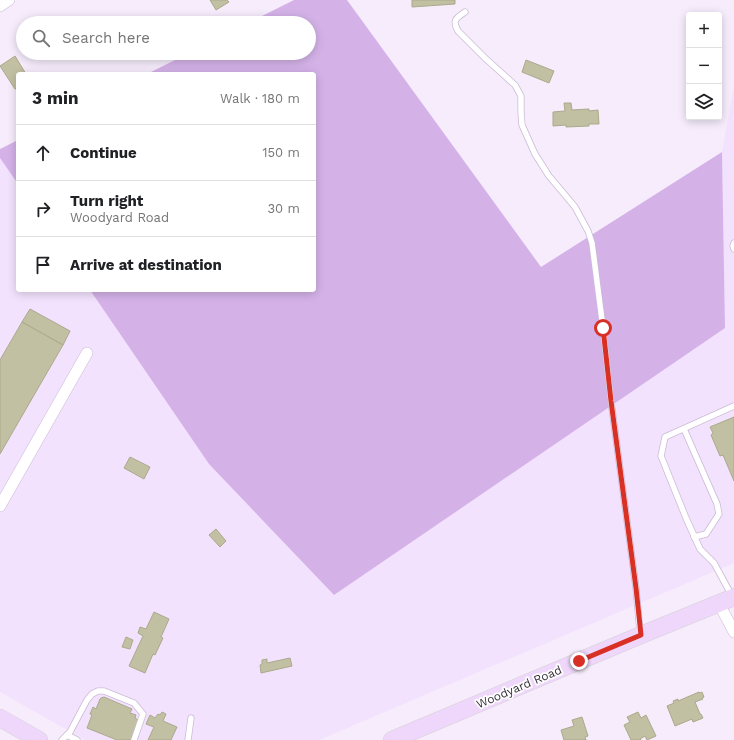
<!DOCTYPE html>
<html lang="en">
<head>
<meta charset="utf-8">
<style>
  :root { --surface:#fff; --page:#f2f2f2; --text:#202124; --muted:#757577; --line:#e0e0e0 }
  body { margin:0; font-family:"Work Sans",sans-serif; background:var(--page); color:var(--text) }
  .controls { position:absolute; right:12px; top:12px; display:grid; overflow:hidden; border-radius:4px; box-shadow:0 2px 10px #0003 }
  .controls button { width:36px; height:36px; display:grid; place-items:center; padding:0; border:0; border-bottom:1px solid var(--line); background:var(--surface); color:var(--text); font:20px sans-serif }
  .stop { position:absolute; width:12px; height:12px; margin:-9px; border:3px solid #d93025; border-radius:50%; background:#fff }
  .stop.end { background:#d93025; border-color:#fff; box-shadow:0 1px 4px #0008 }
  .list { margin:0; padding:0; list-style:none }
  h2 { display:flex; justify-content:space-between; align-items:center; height:52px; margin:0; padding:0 16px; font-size:17px }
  h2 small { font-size:13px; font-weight:400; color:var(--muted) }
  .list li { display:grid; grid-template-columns:26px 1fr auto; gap:12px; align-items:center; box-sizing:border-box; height:56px; padding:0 16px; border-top:1px solid var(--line) }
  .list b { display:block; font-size:15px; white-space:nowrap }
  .list p { margin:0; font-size:13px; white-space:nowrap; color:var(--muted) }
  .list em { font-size:13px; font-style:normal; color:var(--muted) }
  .icon { flex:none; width:22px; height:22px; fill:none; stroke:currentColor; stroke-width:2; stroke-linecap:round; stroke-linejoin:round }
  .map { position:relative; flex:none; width:734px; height:740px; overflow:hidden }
  .search { position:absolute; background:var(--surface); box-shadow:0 2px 10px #0003; left:16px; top:16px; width:300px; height:44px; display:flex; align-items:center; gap:10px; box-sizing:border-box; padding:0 14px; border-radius:22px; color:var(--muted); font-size:15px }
  .panel { position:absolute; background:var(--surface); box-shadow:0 2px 10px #0003; left:16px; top:72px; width:300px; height:220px; border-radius:4px }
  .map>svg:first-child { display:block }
</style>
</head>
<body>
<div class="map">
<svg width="734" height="740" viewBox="0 0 734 740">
  <rect width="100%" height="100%" fill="#f6ecfc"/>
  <polygon fill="#f3e2fd" points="734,86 734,563 319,740 85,740 0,692 0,158 18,184 18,290 90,290 209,464 725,328 722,152"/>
  <g fill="#d4b2e8">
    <polygon points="294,0 347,0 541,267 722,152 725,328 334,595 209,464 90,290 314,290 314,74 147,74 189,53 309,53 309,23 248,23"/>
    <polygon points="18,140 18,184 0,158 0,149"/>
  </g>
  <g fill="#c2c0a2" stroke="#aba98c">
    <polygon points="210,0 227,0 229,2 216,10"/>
    <polygon points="412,0 455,0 455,4 412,7"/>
    <polygon points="43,53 62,53 56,56 55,55 50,58 48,54 45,55"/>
    <polygon points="15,56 26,74 18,74 18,91 16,89 15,89 0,66"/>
    <polygon points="526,60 554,71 549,83 522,72"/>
    <polygon points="564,103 571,103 572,110 589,109 589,111 598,110 599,124 589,124 589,126 566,127 566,125 553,126 553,112 565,111"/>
    <polygon points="30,309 70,331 63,345 22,322"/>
    <polygon points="22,322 63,345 0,454 0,360"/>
    <polygon points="734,417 734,481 723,455 720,456 711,435 713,433 710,427"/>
    <polygon points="130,457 150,467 144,479 124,468"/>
    <polygon points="216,529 226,541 220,547 209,535"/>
    <polygon points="154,612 169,619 161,637 163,638 155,655 153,654 145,673 129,666 143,636 138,633 140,627 146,629"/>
    <polygon points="126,637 133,640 130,649 122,647"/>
    <polygon points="290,658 292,666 261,673 260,665 262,664 262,660 267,659 267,663"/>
    <polygon points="699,692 700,693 702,692 704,697 702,698 703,699 695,702 700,714 701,714 703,718 693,722 692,719 675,726 667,706 674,703 673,701 678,699 678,701"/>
    <polygon points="104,697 132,709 130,713 136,715 135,718 138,720 131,740 117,740 87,728 92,715 90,714 93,707 96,709 100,699 101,698"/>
    <polygon points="162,712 166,714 163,721 177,727 171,740 148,740 154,727 146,724 150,715 155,718 158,714 160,715"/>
    <polygon points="638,712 641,718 646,715 656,736 647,740 645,736 640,739 641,740 631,740 624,725 630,722 627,717"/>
    <polygon points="582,717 588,736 585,737 586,740 564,740 561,730 574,726 572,720"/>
  </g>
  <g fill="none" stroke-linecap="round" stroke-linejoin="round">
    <defs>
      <g id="lane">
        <path d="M465,12C456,18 452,20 458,31L486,59L515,85L521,96V112L522,125L535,154L549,176L575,207L588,231L592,243L603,328L611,401L636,588L640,632"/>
        <polyline points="734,243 733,246 734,249"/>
        <polyline points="684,429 717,504 719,514 706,534 694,537"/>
        <polyline points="732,596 714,563 700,549 686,518 661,456 665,437 734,406"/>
        <polyline points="67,735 77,740"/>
        <polyline points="62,740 70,732 87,700 92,694 98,691 104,691 134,703 143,714 134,740"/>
        <polyline points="188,740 191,718"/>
      </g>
      <g id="street">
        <polyline points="0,6 9,0"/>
        <polyline points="0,506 87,353"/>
        <polyline points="719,604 734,632"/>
      </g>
      <g id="primary">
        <polyline points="0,718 39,740"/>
        <polyline points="392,740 641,635 734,597"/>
      </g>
    </defs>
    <use href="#lane" stroke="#cbbbd5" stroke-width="7"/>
    <use href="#street" stroke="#cbbbd5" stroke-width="12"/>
    <use href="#primary" stroke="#d3d1d3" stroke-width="18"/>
    <use href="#lane" stroke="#fff" stroke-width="5.5"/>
    <use href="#street" stroke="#fff" stroke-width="11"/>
    <use href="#primary" stroke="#eed7fa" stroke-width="17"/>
  </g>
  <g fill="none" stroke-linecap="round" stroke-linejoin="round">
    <polyline stroke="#d93025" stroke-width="5" points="579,661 641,635 636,588 611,401 603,328"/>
  </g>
  <g text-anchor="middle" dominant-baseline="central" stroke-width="3.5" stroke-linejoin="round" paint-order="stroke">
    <g font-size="12" fill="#352f39" stroke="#fff">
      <text transform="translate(519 687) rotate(-23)">Woodyard Road</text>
    </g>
  </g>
</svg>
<div class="controls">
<button>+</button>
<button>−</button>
<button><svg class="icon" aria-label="layers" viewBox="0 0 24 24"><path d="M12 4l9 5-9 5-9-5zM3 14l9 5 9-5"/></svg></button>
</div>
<div class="stop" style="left:603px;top:328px"></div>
<div class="stop end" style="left:579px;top:661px"></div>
<div class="search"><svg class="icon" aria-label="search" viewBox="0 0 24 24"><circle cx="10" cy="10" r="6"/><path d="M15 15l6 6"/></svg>Search here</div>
<section class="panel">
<h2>3 min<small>Walk · 180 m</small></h2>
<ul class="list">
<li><svg class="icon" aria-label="ahead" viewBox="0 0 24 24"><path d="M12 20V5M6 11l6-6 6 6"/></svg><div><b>Continue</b></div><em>150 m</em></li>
<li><svg class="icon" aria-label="right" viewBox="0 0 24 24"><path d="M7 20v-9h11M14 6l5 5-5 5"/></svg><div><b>Turn right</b><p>Woodyard Road</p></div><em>30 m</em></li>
<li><svg class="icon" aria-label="arrive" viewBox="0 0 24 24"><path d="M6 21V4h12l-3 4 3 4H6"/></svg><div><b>Arrive at destination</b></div></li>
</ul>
</section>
</div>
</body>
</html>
